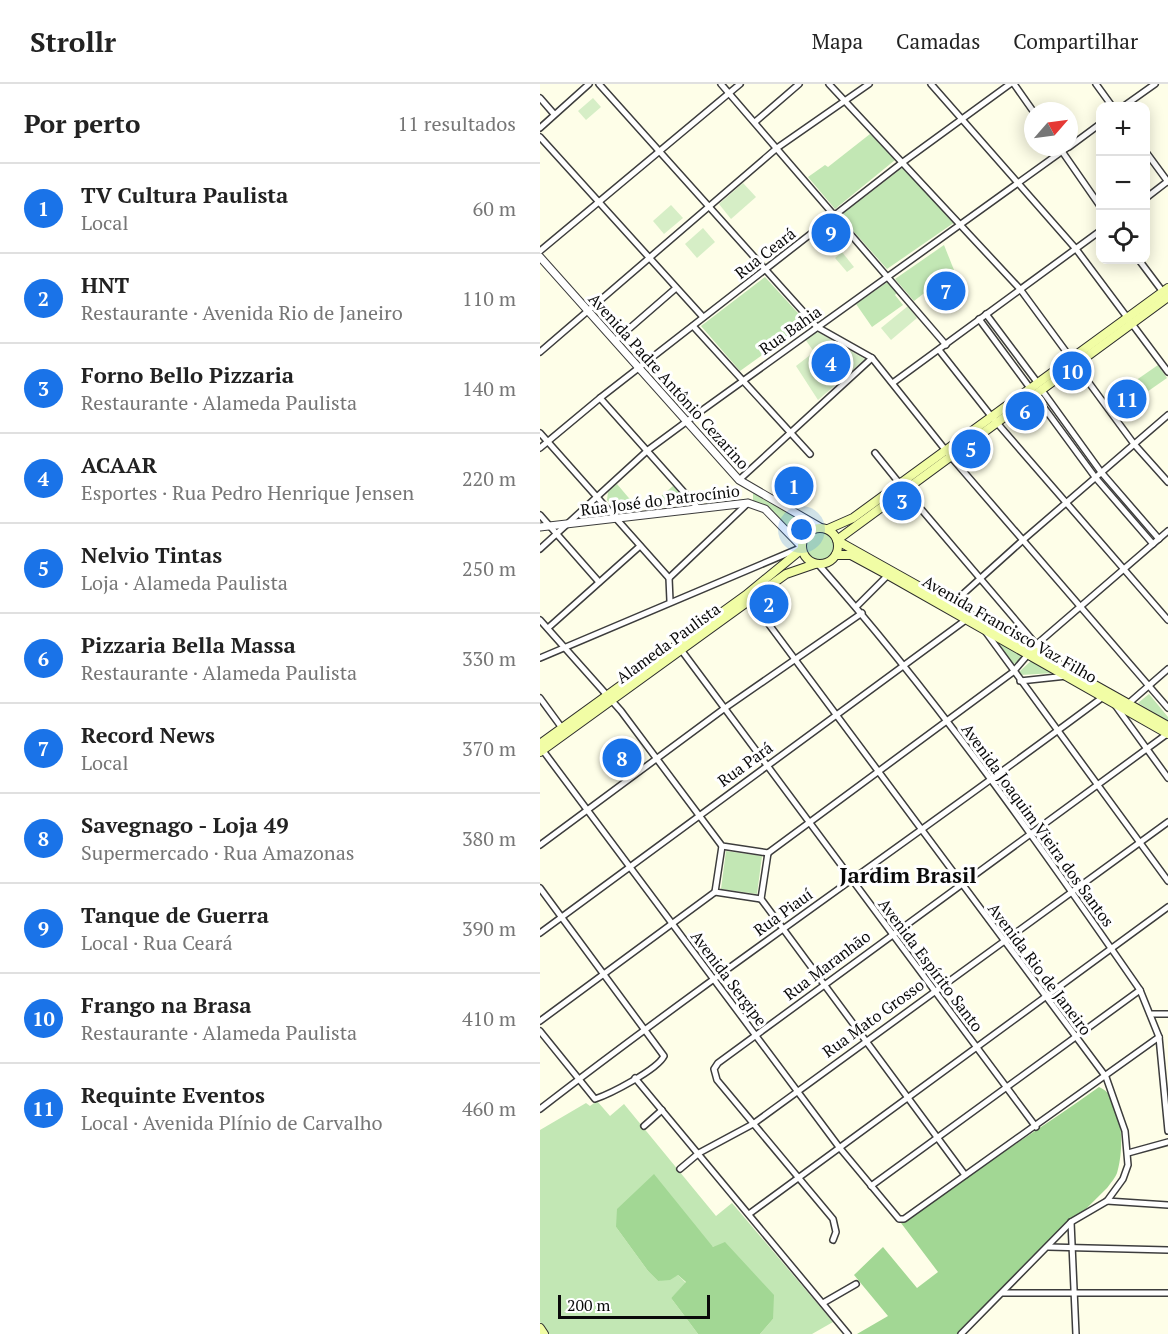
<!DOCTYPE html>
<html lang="pt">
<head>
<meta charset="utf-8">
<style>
  :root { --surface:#fff; --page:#f6f6f6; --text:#222; --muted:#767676; --line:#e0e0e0; --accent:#1a73e8 }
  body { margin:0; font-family:"PT Serif",serif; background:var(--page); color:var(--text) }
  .controls { position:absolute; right:18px; top:18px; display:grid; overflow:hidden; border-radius:12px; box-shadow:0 3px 15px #0003 }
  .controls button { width:54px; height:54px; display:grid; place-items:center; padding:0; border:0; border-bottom:2px solid var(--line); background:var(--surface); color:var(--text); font:30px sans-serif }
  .compass { position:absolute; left:484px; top:18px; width:54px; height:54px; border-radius:50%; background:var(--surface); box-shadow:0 3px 15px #0003; rotate:62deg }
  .scale { position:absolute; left:18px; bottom:15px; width:152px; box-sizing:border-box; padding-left:6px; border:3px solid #0a0a0a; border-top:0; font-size:16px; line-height:21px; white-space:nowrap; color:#0a0a0a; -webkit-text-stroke:4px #fff; paint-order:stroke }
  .you { position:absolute; left:262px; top:446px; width:21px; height:21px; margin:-15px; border:4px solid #fff; border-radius:50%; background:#1a73e8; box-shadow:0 0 0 9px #1a73e833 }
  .badge { display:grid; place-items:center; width:39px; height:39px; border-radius:50%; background:var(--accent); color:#fff; font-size:20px; font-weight:700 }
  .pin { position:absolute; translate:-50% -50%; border:3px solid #fff; box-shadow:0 2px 6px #0006 }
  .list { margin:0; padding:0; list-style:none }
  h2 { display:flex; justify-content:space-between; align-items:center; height:78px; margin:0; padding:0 24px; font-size:26px }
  h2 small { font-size:20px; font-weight:400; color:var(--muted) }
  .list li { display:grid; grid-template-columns:39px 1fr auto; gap:18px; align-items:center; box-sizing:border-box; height:90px; padding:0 24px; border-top:2px solid var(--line) }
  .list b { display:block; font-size:22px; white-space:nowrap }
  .list p { margin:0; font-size:20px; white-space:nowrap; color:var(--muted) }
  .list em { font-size:20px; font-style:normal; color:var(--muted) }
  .icon { flex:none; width:33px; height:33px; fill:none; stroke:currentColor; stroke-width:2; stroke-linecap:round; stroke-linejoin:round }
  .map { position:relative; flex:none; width:628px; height:1250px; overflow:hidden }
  header { display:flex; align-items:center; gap:36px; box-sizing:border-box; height:84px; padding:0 30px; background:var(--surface); border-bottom:2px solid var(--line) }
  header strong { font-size:28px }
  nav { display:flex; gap:33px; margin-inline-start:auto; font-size:21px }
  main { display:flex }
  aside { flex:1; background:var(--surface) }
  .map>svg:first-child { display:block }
</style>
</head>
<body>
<header>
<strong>Strollr</strong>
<nav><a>Mapa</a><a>Camadas</a><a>Compartilhar</a></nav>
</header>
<main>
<aside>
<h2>Por perto<small>11 resultados</small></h2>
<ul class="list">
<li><span class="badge">1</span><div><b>TV Cultura Paulista</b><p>Local</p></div><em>60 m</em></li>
<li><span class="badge">2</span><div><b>HNT</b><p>Restaurante · Avenida Rio de Janeiro</p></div><em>110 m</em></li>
<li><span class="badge">3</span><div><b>Forno Bello Pizzaria</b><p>Restaurante · Alameda Paulista</p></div><em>140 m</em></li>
<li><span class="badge">4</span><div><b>ACAAR</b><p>Esportes · Rua Pedro Henrique Jensen</p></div><em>220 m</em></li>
<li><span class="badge">5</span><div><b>Nelvio Tintas</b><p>Loja · Alameda Paulista</p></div><em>250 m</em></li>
<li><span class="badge">6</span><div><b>Pizzaria Bella Massa</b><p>Restaurante · Alameda Paulista</p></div><em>330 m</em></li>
<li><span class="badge">7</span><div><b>Record News</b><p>Local</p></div><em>370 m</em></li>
<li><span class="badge">8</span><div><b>Savegnago - Loja 49</b><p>Supermercado · Rua Amazonas</p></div><em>380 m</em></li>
<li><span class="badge">9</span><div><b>Tanque de Guerra</b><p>Local · Rua Ceará</p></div><em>390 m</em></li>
<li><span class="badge">10</span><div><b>Frango na Brasa</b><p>Restaurante · Alameda Paulista</p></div><em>410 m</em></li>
<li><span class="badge">11</span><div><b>Requinte Eventos</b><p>Local · Avenida Plínio de Carvalho</p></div><em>460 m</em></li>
</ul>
</aside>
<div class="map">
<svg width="628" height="1250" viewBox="0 0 628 1250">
  <rect width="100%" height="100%" fill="#fefee8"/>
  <g fill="#c2e7b4">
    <polygon points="330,50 355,76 295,125 268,93 285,81 288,83"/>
    <polygon points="362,84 415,138 347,185 300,132"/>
    <polygon points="404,161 414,186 374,217 355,195"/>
    <polygon points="225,193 267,239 200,287 161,242"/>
    <polygon points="349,197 359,207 355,211 363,221 332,243 316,220"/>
    <polygon points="618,281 627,294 604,310 595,297"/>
    <polygon points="77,400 99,426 77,427 67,416 68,408"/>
    <polygon points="133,402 143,413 143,419 105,426"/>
    <polygon points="213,409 271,442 263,448 258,457 224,421 213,418"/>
    <circle cx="280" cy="462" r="14"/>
    <polygon points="458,557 482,569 484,573 477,579 472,580"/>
    <polygon points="492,576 514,589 481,591 479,588"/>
    <polygon points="609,610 628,633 628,637 598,619"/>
    <polygon points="186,767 222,772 217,810 181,805"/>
    <polygon points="57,1017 70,1032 84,1020 176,1132 192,1119 293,1238 272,1250 220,1250 233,1235 174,1163 76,1143 108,1187 118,1197 138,1191 146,1199 131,1214 158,1250 8,1250 0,1238 0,1046 46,1019 50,1022"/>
  </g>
  <g fill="#a2d794">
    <path d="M559,1003C585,1013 584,1067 577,1089C575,1094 570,1100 567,1104L420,1250H317L348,1232L314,1191L343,1163L377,1204L398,1188L361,1139C425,1091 494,1050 559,1003Z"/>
    <polygon points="114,1090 173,1163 185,1158 234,1211 233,1235 220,1250 158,1250 131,1214 146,1198 138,1191 130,1196 118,1197 108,1187 76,1143 77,1125"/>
  </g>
  <g fill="#d6eec6">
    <polygon points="53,14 61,23 46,36 38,27"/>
    <polygon points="203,99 216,113 191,135 179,120"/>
    <polygon points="131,121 143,134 124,150 113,137"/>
    <polygon points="163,144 175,158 157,174 145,160"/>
    <polygon points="302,168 314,183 307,188 295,174"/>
    <polygon points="368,222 377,234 351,256 341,244"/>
    <polygon points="276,247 325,275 278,316 256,282 274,268 265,255"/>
  </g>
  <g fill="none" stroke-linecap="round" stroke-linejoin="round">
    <defs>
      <g id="minor">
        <polyline points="59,0 277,243 332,274 411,373 628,624"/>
        <polyline points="181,0 406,261"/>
        <polyline points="289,0 480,205 594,360 628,398"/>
        <polyline points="391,0 536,165 628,288"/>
        <polyline points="474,0 493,27"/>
        <polyline points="556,0 572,22"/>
        <polyline points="0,14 14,30"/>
        <polyline points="584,22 615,0"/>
        <polyline points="215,38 259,0"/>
        <polyline points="0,44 49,0"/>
        <polyline points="0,53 163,233"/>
        <polyline points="519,63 560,122"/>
        <polyline points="529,63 560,40"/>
        <polyline points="606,68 628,98"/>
        <polyline points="606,114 628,97"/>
        <polyline points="0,167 200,0"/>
        <polyline points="599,176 623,208"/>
        <polyline points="446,230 497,298"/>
        <polyline points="439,235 490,304"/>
        <polyline points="153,242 270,370"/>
        <polyline points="75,257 136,204"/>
        <polyline points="399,266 451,332 628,536"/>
        <polyline points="0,268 237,64 329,0"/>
        <polyline points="354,298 560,147"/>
        <polyline points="501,305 561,388 619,455"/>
        <polyline points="494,310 555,393 613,460"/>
        <polyline points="60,314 158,424"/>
        <polyline points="0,349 129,494 130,517"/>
        <polyline points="0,364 60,314 363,78 470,0"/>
        <polyline points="335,369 360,400"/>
        <polyline points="199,396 332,274"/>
        <polyline points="364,405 507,573"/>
        <polyline points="0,431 59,498"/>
        <polyline points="0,465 108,366 150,335 528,63"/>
        <path d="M278,480C396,613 499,760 600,906L619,953L628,1047"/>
        <polyline points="129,494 208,419"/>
        <polyline points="210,515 566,993 585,1047 588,1081 583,1095 567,1117 531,1138 421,1250"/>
        <polyline points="413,519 483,456 628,331"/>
        <polyline points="316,523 348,491"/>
        <polyline points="0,536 81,627 182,762 228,769"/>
        <polyline points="8,544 100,462"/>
        <polyline points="445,547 628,797"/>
        <polyline points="139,563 496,1043"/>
        <polyline points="0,574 260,464"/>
        <polyline points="480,597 527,592"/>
        <polyline points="0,614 22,644"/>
        <polyline points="589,619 628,585"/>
        <polyline points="575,621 628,694"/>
        <polyline points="1,664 299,1063 359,1135 364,1135 619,953"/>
        <polyline points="0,761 185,624 322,529"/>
        <polyline points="182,762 175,808 221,815"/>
        <polyline points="228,769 473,588 497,560 628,447"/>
        <polyline points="228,769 221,815 425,1091"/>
        <path d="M0,804L124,972C117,986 70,1010 55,1015L0,947"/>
        <polyline points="0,849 427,535"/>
        <polyline points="612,930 628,930"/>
        <polyline points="0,937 175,808"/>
        <polyline points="95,994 308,1250"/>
        <path d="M0,1025C184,883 377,752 563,613"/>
        <polyline points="104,1042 122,1026"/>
        <polyline points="588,1069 628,1058"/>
        <polyline points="140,1085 159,1069 213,1040 628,738"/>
        <polyline points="331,1102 600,906"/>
        <polyline points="567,1117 628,1121"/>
        <polyline points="209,1130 628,823"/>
        <polyline points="531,1138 536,1250"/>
        <polyline points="293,1156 296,1148 293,1135 177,996 174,985 178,979 627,650"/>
        <polyline points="508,1163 628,1166"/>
        <polyline points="463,1209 628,1209"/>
        <polyline points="283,1219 316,1200"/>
      </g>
      <g id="tertiary">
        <polyline points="0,173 199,396 280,443"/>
        <polyline points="0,443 208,419 225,425 261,462"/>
      </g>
      <g id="secondary">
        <circle cx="280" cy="462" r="18"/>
        <polyline points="288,445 313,434 628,204"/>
        <polyline points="297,456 628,213"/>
        <polyline points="298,457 628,642"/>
        <polyline points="296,471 311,471 348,491 628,650"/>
        <polyline points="0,660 206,511 262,465"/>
        <polyline points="0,668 246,490 275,480"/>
        <polyline points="0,1244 4,1250"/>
      </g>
    </defs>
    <use href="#minor" stroke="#3d3d3d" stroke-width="8"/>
    <use href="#tertiary" stroke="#3d3d3d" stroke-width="9"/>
    <use href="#secondary" stroke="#2c2c2c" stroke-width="10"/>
    <use href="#minor" stroke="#fff" stroke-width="5"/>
    <use href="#tertiary" stroke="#fff" stroke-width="7"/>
    <use href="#secondary" stroke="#f1fda5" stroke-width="8"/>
  </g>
  <g text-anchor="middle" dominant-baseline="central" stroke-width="6" stroke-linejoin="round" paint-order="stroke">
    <g font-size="16" fill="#0a0a0a" stroke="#fff">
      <text transform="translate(225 169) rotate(-38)">Rua Ceará</text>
      <text transform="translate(250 246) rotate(-35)">Rua Bahia</text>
      <text transform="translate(129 297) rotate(48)">Avenida Padre Antônio Cezarino</text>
      <text transform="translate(120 416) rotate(-7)">Rua José do Patrocínio</text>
      <text transform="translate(470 545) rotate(30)">Avenida Francisco Vaz Filho</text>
      <text transform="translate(128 559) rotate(-36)">Alameda Paulista</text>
      <text transform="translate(205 680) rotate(-36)">Rua Pará</text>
      <text transform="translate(498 741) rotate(54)">Avenida Joaquim Vieira dos Santos</text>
      <text transform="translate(243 828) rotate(-36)">Rua Piauí</text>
      <text transform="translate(287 881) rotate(-37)">Rua Maranhão</text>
      <text transform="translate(391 881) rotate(53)">Avenida Espírito Santo</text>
      <text transform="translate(500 885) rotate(53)">Avenida Rio de Janeiro</text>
      <text transform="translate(189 894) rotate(53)">Avenida Sergipe</text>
      <text transform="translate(333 934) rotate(-36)">Rua Mato Grosso</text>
    </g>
    <g font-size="22" font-weight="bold" fill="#0a0a0a" stroke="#fff">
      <text x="368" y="790">Jardim Brasil</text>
    </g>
  </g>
</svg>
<div class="controls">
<button>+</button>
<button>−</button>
<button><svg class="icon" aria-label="locate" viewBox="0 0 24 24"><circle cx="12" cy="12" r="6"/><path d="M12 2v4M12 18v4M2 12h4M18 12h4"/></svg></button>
</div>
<svg class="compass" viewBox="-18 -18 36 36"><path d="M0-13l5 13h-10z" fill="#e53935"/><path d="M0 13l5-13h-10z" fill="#767676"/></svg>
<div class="scale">200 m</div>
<div class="you"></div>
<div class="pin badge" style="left:254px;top:402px">1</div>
<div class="pin badge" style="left:229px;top:520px">2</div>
<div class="pin badge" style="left:362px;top:417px">3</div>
<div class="pin badge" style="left:291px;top:279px">4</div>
<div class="pin badge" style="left:431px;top:365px">5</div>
<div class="pin badge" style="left:485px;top:327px">6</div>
<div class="pin badge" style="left:406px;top:207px">7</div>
<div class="pin badge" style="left:82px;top:674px">8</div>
<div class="pin badge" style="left:291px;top:149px">9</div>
<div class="pin badge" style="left:532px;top:287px">10</div>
<div class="pin badge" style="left:587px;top:315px">11</div>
</div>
</main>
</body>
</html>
